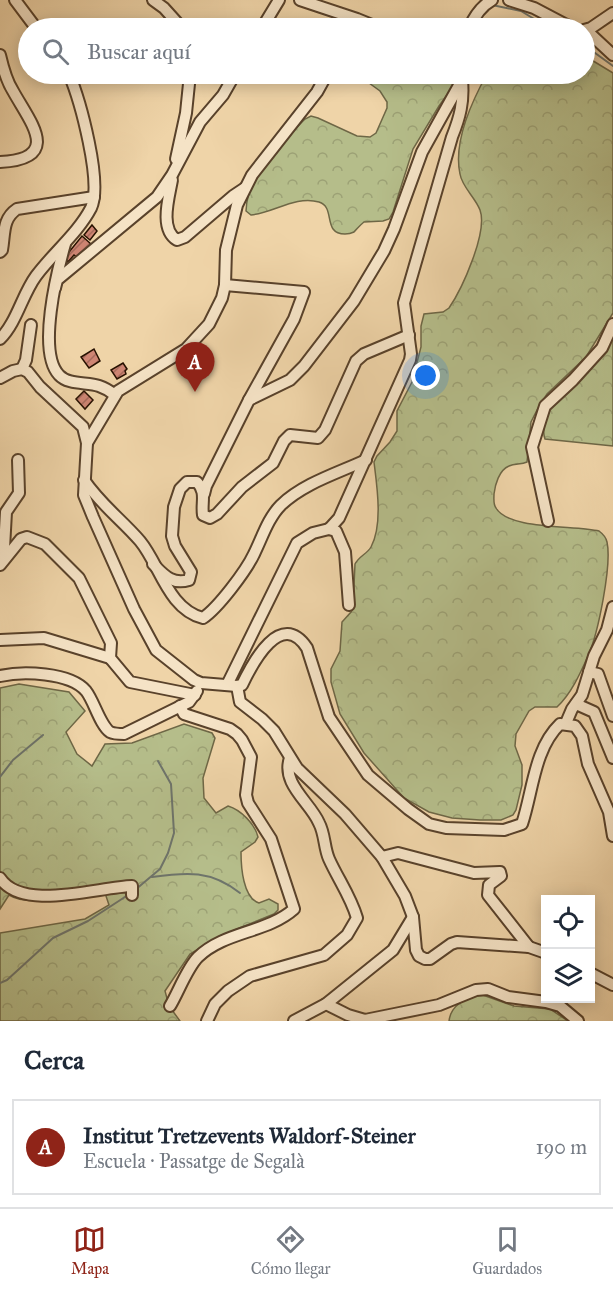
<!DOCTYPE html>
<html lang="es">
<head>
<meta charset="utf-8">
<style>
  :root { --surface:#fff; --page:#f6f6f7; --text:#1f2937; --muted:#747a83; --line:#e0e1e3; --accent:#8f2418 }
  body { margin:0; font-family:"IM FELL Great Primer",serif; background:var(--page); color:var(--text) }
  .controls { position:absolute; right:18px; bottom:18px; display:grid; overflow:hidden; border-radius:0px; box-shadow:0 3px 15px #0003 }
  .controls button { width:54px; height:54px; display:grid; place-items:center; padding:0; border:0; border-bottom:2px solid var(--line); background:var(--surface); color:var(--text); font:30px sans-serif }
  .you { position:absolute; left:426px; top:376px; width:21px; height:21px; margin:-15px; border:4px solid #fff; border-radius:50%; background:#1a73e8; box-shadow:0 0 0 9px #1a73e833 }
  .badge { display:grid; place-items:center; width:39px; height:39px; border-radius:50%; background:var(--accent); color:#fff; font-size:20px; font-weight:700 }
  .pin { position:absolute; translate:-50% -50px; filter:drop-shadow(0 2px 3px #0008) }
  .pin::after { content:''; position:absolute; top:32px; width:21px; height:18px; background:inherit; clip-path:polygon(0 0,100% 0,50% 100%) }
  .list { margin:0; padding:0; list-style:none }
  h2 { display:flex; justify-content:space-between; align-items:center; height:78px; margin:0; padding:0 24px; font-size:26px }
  h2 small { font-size:20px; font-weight:400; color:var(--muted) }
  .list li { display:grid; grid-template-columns:39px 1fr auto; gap:18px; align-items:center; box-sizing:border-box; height:96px; margin:0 12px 12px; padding:0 12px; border:2px solid var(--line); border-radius:0px }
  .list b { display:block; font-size:22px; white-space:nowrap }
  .list p { margin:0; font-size:20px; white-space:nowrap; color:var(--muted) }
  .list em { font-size:20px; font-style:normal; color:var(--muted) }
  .icon { flex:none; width:33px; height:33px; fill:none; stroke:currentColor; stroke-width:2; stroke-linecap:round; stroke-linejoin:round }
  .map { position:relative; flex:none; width:613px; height:1021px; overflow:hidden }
  .search { position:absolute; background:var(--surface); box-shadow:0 3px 15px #0003; left:18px; right:18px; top:18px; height:66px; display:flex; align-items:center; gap:15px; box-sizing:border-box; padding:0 21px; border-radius:33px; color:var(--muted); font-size:22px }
  .sheet { height:186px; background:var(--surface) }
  nav { display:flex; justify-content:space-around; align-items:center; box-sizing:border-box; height:84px; border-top:2px solid var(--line); background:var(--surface); font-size:16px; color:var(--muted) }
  nav a { display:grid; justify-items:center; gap:3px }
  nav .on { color:var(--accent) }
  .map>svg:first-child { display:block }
</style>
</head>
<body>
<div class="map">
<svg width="613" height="1021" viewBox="0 0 613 1021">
  <defs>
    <pattern id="forest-crowns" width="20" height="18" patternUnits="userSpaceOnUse" patternTransform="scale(1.5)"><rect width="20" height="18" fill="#b5bd8a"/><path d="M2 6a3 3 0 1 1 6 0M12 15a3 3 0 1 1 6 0" fill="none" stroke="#9ca175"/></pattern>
    <pattern id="building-hatch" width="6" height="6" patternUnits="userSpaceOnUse" patternTransform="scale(1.5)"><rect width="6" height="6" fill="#ce8573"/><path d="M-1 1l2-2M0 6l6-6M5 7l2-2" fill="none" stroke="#a76b5c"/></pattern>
  </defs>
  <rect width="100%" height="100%" fill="#efd4a8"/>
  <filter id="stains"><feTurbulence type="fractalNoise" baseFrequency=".00333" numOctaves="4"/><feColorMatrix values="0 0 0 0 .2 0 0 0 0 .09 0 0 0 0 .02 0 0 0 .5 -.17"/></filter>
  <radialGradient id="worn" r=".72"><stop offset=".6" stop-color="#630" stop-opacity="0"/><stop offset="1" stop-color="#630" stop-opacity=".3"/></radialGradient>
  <g fill="url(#forest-crowns)" stroke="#6e6746" stroke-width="1.5">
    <path d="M585,56L613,73V313L586,357L547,394L537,410L531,422L527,462C521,465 515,463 509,466C499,470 495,485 494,494C494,499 493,504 496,508C508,530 576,525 599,531C603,534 606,537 607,542C612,565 598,634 588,656C580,674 571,694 557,707H535L529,711L516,734L515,746L522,765V785L516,810L513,815L501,820H480L452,818L429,812L404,798L364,753L340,714L331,682V669L340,651L342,622L351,612L353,606L355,564C359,556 367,554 371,547C383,525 377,486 374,462L377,456L390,442L397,431V411L412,382L421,347V326L424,314L443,312L449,308C462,289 488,232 480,210C475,197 462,187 460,174C453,142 472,101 487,74H584Z"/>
    <path d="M373,74H454L456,76L452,88L439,106L413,149L393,212L389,219L383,221L364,222C360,225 357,229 354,232C352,233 348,234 345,234C322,234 336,207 319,202C296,195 273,213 251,215L246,211C247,174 281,144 305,119L311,116L318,118L357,136L370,137L376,133L387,108V102L380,91L365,80Z"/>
    <path d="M613,335V446L545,439C540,426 552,401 563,393C570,387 576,385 582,378C593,364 603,349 613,335Z"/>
    <path d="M19,684L69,692L85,711L66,732L77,754L92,766L105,744L132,743L184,724L212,733L215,738L203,778L204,798L216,813L228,806C241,810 255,824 258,837L255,842L241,852C241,867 243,898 259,903L269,899L278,904V910L274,914L220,936L190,954L165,991L169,1006L180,1021H0V933L85,919L109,905L104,890C80,894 30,908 9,895L0,909V688Z"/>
    <path d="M480,994L514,1006L550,1009L568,1021H449C451,1004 466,999 480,994Z"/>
  </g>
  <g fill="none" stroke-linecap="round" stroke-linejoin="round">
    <g stroke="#6e746b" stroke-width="2">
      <polyline points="492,5 521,11 549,28"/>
      <polyline points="584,45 613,66"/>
      <polyline points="0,777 13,760 43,735"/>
      <path d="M152,877C187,872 211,870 240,893"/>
      <polyline points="135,890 160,869 168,853 174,833 171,784 158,761"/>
      <polyline points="0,983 7,980 53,938 88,921 128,895"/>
    </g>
  </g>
  <g fill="url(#building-hatch)" stroke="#271101" stroke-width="1.5">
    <polygon points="92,225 97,231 90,240 84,235"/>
    <polygon points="82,236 91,244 79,259 74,255 68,262 65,257"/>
    <polygon points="94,349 100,361 89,368 81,357"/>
    <polygon points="123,363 127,369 125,371 126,374 117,379 111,370"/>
    <polygon points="84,391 93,400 85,409 76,399"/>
  </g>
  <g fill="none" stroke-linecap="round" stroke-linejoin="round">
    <defs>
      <g id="minor">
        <polyline points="15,0 36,28"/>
        <polyline points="153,0 164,8 182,28"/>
        <polyline points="300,0 357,19 379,28"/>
        <polyline points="509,0 534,8 572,28"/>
        <polyline points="262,28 279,0"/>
        <path d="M469,28C474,17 481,6 492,0"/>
        <polyline points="584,30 591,28 613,13"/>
        <polyline points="586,30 613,55"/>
        <path d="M0,55C3,68 6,80 13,91C30,122 63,159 0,162"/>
        <polyline points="176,159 186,113 190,74"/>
        <path d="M172,180C169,197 159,229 177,240L185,237L233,196L245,188"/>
        <path d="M65,244C57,272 37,352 59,375C68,385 87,382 99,386C105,388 110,391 115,395"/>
        <path d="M0,252L2,250C5,234 2,219 17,209L94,197"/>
        <polyline points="225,285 304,292 294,319 249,400"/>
        <polyline points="55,288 57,280 157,197 172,175 200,122 223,95 235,74"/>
        <path d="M0,339C17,322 22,295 36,276C53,253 78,233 91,208C103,183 80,100 69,74"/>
        <polyline points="22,369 26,360 31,325"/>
        <polyline points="0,378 13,371 22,369 28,372 40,387 83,427 87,443 84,495 93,517 134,609 156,650 194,680 201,683 237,686"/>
        <polyline points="87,443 118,391 186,349 209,324 222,298 225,285 226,250 237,205 252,175 317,92 327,74"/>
        <path d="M84,480C101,505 121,519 140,541C160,565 168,609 203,618C218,608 246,571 254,554C262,538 268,518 281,505C304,483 338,473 366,460"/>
        <polyline points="204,494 206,486 249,400 290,380 304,366 354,301 384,251 394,229 422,152 462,80 463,74"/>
        <polyline points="548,521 532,447 539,425 545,406 573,380 602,348 613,324"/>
        <path d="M329,529L339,518L410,360L411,354L404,303L452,137C460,117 464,102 462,80"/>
        <polyline points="329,529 336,531 345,552 349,605"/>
        <polyline points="0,561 4,548 6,512 19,493 18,460"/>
        <path d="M153,564C164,575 172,585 189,580L191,572L175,546L172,536L174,507L180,489L187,482H197C207,493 201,502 203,515L210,518L217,514L242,487L273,463L284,441L290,435L318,438L325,430L356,361L364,354L409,335"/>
        <polyline points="0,565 21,539 27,537 45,544 79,578 111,643 110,658 130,682 195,695"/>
        <polyline points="0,640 44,638 110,658"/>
        <polyline points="589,672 598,674 613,716"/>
        <path d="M0,676C22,671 70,672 86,691C94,701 100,725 110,732C114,734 120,734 124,734L189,702L197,691"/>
        <polyline points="227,685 297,543 313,533 329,529"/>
        <path d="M237,686L242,685C253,662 281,609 307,648L329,717L368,775L408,809L429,824L446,828L504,830L522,824C533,791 534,749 560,724L575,726L582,736L588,764L609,812L613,836"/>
        <polyline points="237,686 240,702 262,719 274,731 297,768 345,814 382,857 405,896 413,917 416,950 419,956 425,959 430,959 451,944 457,942 529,947 546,953"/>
        <polyline points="576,704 594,712 613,758"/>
        <polyline points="566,723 572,709 582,695 594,656 607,630 613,607"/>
        <polyline points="382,857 398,853 474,873 500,872 501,876 489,885 488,895 529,947"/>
        <path d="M0,878C22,912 98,887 132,886V895"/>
        <polyline points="590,973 613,985"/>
        <polyline points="326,1004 348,1015 365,1020 439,1005 476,990 488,989 508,997 546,1002 560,1006 578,1021"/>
        <path d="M170,1006C178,993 187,968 198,957C225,931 267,933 294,909L271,839L248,803L246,795L251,757L242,740L237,734L230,729L184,714L180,706"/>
        <path d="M207,1021L215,1004L228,991L250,976L324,955L347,935L357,918C351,897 338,879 329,859C324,848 325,834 319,823C310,802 281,784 290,758"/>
        <polyline points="294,1021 326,1004 393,950 413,917"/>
      </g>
    </defs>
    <use href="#minor" stroke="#59422b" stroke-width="14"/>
    <use href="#minor" stroke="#f5e3c6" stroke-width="10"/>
  </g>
  <rect width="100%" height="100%" filter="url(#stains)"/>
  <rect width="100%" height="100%" fill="url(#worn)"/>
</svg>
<div class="controls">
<button><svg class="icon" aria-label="locate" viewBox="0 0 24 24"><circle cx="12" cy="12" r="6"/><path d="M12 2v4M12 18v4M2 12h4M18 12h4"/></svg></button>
<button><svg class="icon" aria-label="layers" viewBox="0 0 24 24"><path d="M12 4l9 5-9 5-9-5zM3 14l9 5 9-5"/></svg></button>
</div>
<div class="you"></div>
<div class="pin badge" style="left:195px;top:392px">A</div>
<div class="search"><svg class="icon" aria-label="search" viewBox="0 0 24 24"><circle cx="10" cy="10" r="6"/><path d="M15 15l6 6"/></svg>Buscar aquí</div>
</div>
<section class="sheet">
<h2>Cerca<small></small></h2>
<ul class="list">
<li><span class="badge">A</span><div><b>Institut Tretzevents Waldorf-Steiner</b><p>Escuela · Passatge de Segalà</p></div><em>190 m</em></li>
</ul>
</section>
<nav>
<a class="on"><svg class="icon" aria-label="map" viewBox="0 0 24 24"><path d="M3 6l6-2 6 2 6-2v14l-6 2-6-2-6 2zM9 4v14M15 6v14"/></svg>Mapa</a>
<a><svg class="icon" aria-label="directions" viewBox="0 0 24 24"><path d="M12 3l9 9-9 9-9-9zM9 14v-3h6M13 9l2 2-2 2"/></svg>Cómo llegar</a>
<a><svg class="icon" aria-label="saved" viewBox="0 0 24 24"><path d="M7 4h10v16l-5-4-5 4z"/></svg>Guardados</a>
</nav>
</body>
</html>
